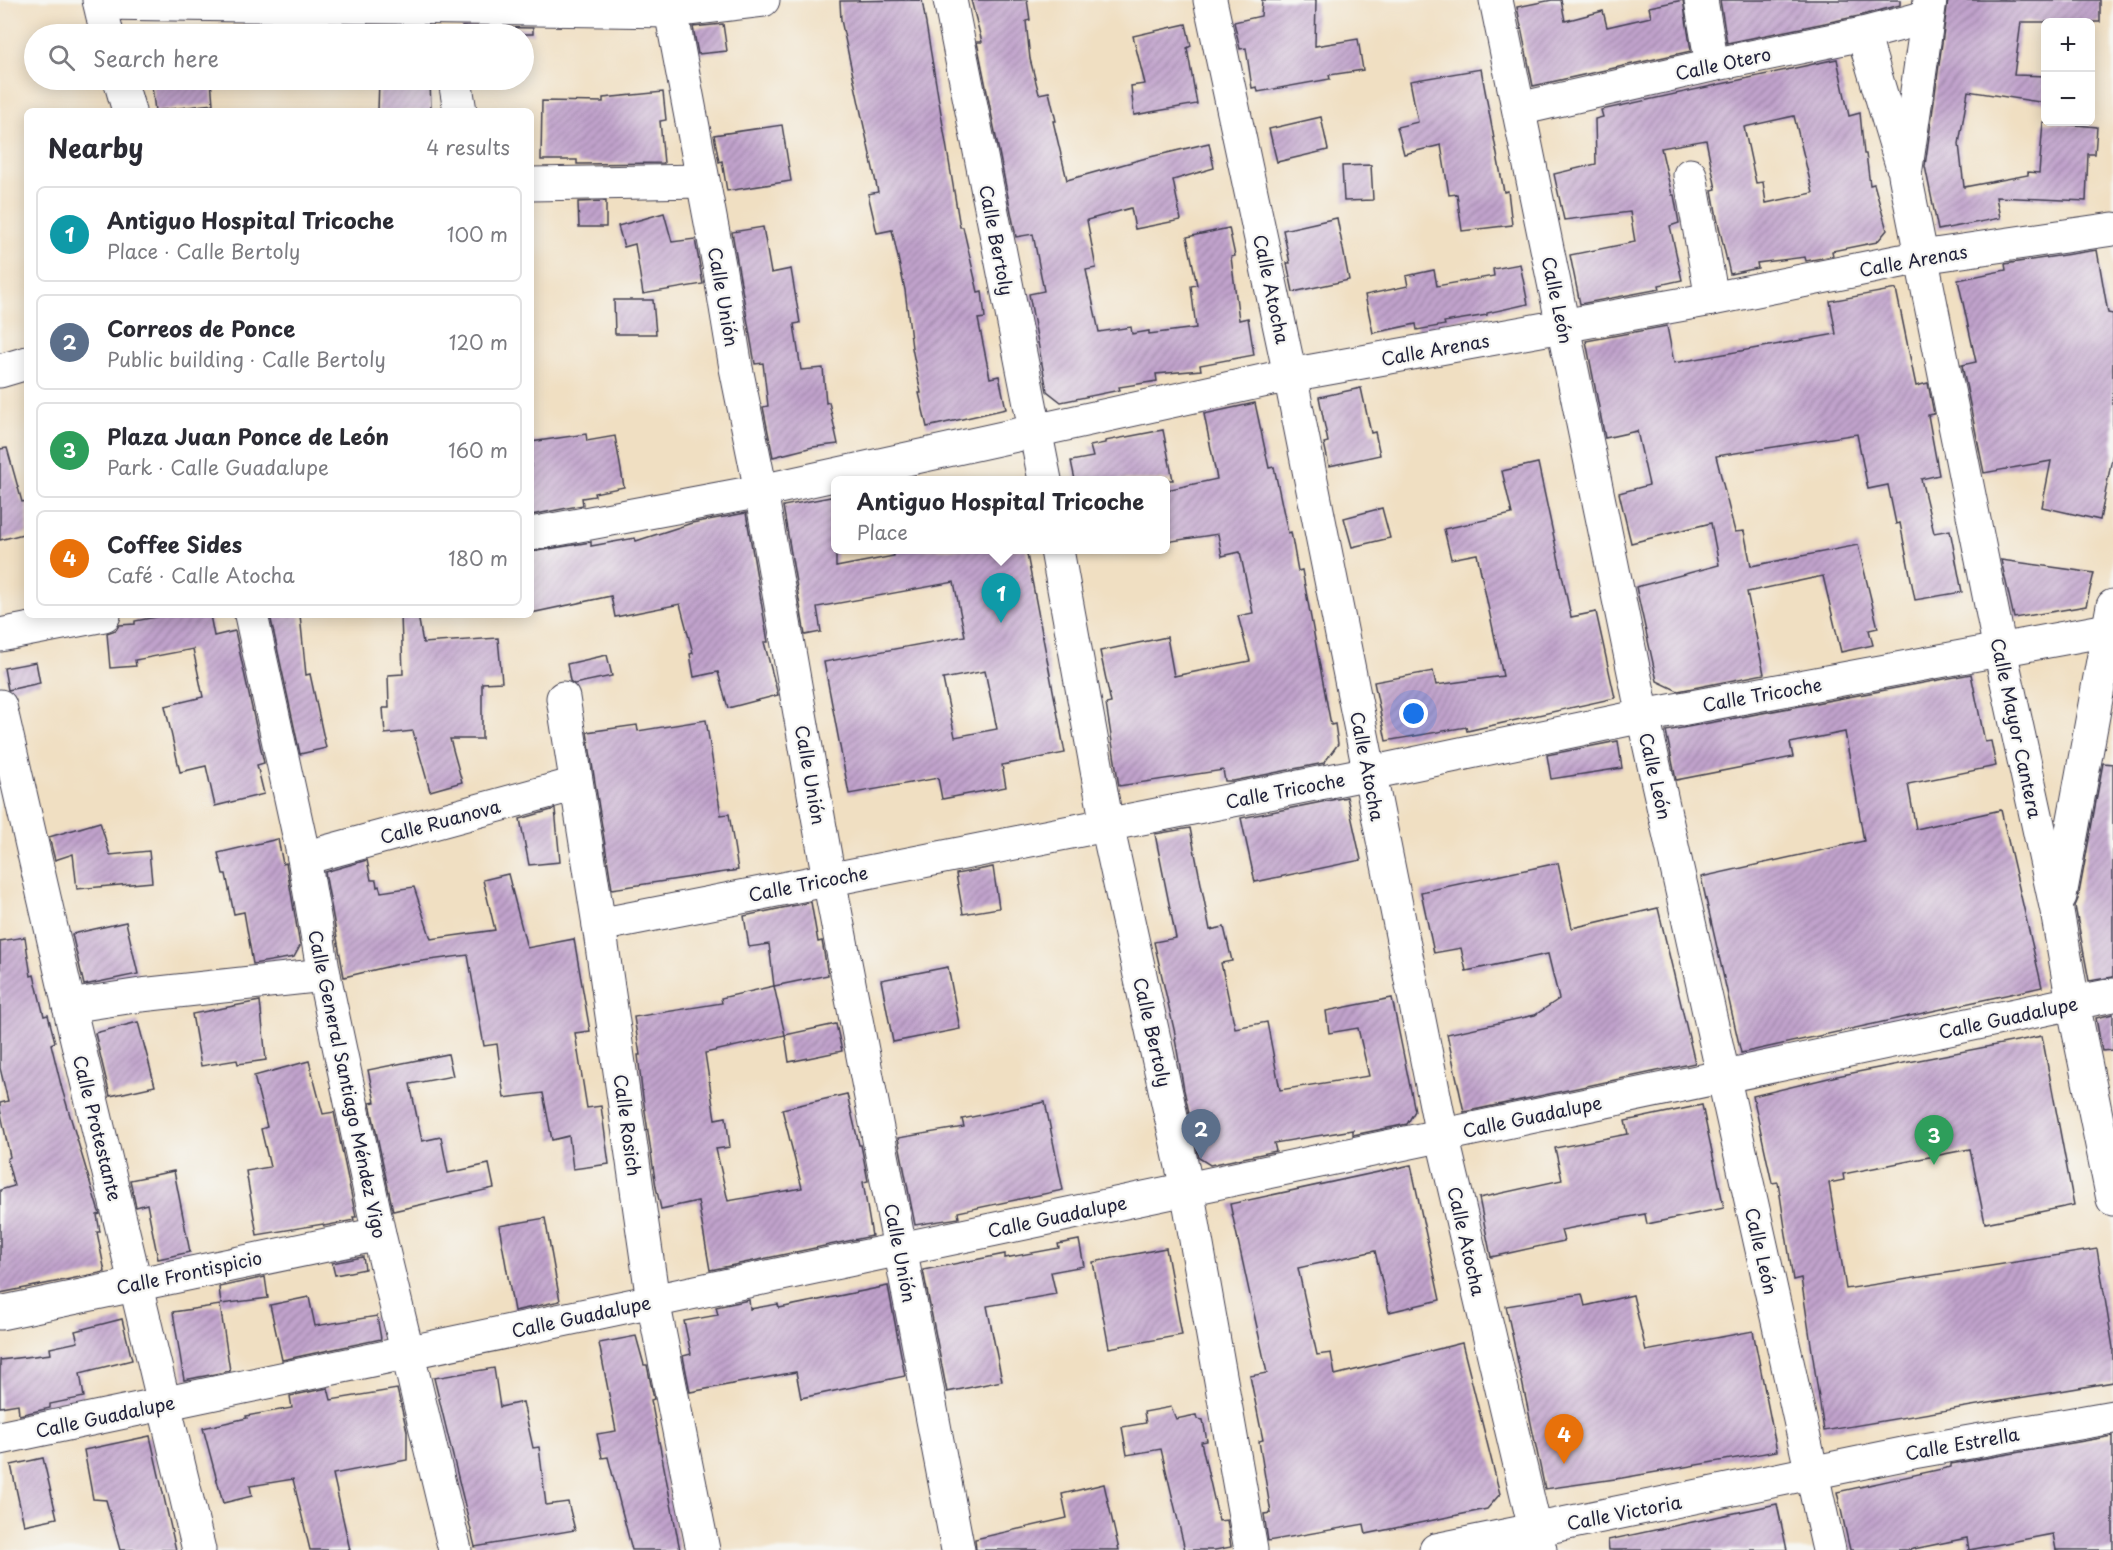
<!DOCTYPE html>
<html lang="en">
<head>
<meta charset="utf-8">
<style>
  :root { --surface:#fff; --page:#f2f2f3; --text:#2b2b33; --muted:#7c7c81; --line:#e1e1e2; --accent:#ea580c }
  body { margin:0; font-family:"Playpen Sans",sans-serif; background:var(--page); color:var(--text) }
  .controls { position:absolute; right:18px; top:18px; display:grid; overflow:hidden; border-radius:9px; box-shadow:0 3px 15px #0003 }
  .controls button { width:54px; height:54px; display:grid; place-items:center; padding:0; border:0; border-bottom:2px solid var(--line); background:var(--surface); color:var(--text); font:30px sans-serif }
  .you { position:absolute; left:1414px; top:714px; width:21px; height:21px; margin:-15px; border:4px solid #fff; border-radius:50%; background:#1a73e8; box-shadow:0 0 0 9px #1a73e833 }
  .badge { display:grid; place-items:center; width:39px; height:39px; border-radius:50%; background:var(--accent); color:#fff; font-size:20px; font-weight:700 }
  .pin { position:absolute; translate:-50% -50px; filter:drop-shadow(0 2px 3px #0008) }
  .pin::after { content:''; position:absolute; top:32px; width:21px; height:18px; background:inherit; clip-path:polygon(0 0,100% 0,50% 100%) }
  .popup { position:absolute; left:831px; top:476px; width:339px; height:78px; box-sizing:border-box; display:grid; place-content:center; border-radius:9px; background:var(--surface); filter:drop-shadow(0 2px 4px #0005); font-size:20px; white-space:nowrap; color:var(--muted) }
  .popup b { font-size:22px; color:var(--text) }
  .popup::after { content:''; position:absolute; left:50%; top:100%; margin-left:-12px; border:12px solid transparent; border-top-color:var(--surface) }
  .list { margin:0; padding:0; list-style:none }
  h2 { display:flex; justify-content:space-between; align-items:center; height:78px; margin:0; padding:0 24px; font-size:26px }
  h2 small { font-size:20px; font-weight:400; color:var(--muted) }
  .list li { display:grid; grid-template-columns:39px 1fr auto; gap:18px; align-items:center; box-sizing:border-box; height:96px; margin:0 12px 12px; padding:0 12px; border:2px solid var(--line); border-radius:9px }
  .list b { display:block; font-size:22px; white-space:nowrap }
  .list p { margin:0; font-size:20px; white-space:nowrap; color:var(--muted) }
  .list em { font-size:20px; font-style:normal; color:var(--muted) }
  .icon { flex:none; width:33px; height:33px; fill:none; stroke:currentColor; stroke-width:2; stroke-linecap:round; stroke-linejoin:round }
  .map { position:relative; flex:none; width:2113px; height:1550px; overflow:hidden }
  .search { position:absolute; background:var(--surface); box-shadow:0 3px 15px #0003; left:24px; top:24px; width:510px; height:66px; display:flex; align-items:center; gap:15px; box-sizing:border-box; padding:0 21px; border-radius:33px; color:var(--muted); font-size:22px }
  .panel { position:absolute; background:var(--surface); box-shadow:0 3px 15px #0003; left:24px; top:108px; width:510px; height:510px; border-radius:9px }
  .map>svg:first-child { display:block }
</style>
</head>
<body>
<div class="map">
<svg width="2113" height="1550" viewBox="0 0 2113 1550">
  <defs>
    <pattern id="building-hatch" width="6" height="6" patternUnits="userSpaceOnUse" patternTransform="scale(1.5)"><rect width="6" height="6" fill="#c1a3cc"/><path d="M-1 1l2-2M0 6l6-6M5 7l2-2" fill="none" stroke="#9c84a7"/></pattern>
  </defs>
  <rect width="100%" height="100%" fill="#f6f6f2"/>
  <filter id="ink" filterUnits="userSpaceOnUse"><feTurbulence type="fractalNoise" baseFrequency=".0167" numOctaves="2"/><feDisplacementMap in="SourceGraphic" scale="12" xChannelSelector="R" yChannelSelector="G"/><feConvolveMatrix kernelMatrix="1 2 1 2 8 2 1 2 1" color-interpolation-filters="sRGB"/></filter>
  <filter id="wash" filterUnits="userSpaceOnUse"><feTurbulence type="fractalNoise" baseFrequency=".008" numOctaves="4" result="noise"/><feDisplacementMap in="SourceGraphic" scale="24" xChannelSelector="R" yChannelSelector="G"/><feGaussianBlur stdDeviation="1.35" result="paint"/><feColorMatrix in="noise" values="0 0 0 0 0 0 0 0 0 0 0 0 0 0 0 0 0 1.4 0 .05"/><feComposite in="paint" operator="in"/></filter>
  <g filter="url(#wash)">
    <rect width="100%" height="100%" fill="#f0dfc2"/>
    <g id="blocks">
      <g fill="url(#building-hatch)" fill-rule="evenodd">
        <polygon points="922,0 960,227 963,227 978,292 982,291 985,318 978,319 990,378 999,376 1006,409 927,427 919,393 921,393 912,348 905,290 892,230 877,233 868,194 878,192 841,20 840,1"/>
        <polygon points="971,0 1027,0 1030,20 1026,21 1030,59 1039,94 1049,92 1056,121 1053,121 1067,180 1146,158 1209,143 1214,168 1173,180 1181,220 1135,229 1131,208 1087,220 1096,268 1086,270 1099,332 1131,327 1132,334 1149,331 1149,334 1196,328 1191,286 1197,285 1187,237 1229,228 1235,256 1231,257 1239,320 1248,318 1254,355 1200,365 1201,370 1156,374 1157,381 1119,387 1120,390 1061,402 1047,391 1029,294 1044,291 1033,234 1016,237 977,42 982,42"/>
        <polygon points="1262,0 1316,0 1315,46 1358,39 1363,70 1329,75 1330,79 1258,92 1257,87 1252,88 1246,48 1240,49 1234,22 1261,16"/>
        <polygon points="1552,0 1561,0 1565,21 1603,11 1607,27 1651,17 1649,7 1683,0 1691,51 1533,86 1517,7"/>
        <polygon points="1720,0 1900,0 1900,5 1859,16 1727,43"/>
        <polygon points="1948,0 2100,0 2100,22 2021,22 2014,75 2046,76 2046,103 1968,91 1959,144 1964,187 2028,175 2028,172 2039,173 2043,122 2097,127 2095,154 2088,154 2086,201 1996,197 2000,218 1938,230 1925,166"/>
        <polygon points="723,24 727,51 698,54 693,27"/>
        <polygon points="1186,24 1191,46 1187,48 1197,104 1134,115 1131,86 1145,84 1133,36"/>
        <polygon points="462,27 533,28 533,34 462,34"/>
        <path d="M1837,59L1849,116L1860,113L1864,154H1866L1870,185L1874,184L1887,230L1877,242L1832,251L1833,256L1806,261L1805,257L1757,263L1758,268L1730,274L1717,218L1712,190L1716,189L1706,140L1661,148L1672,195H1674L1679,223L1670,226L1682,280L1659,285L1660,289L1580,304L1570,255L1635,242L1630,212L1564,220L1554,174L1596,164L1595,119L1603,117L1601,110ZM1794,116L1813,193L1766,203L1763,182L1756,183L1744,127Z"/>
        <polygon points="1481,69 1504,192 1508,191 1512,225 1462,231 1457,194 1449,195 1441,145 1404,154 1397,127 1418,122 1410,81"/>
        <polygon points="211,80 213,104 155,111 152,86"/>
        <polygon points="379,80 430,80 431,111 378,111"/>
        <polygon points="663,92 666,120 660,121 664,163 577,164 577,160 541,160 542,101 603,102 603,98"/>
        <polygon points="1321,117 1328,150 1277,162 1269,129"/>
        <polygon points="782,125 791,181 727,191 722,161 719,162 714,135"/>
        <polygon points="1371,165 1373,200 1344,201 1342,166"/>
        <polygon points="606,201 606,227 579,227 578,202"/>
        <polygon points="664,213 672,242 695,239 703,284 643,294 635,244 624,247 618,226"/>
        <polygon points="1337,218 1349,280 1293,292 1287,263 1290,263 1283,230"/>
        <polygon points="763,227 771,273 791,269 800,323 794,324 801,370 823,368 826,403 829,402 838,444 813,447 773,457 763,407 768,406 763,363 755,364 732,232"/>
        <polygon points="2097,250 2108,313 2113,314 2113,453 2100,520 2042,507 2051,461 1984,473 1962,365 1976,362 1958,280 2006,270 2005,264"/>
        <polygon points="1520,264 1528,304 1487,313 1487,315 1444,322 1445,325 1417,330 1416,324 1373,333 1365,295 1408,286 1406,276 1434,270 1437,286 1494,276 1493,269"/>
        <polygon points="1896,289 1916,386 1928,383 1934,414 1928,415 1939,475 1921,479 1934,533 1950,530 1962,592 1915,600 1900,523 1896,524 1888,485 1868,489 1857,434 1716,456 1735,532 1744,531 1751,566 1858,545 1878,628 1869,630 1873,645 1841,652 1823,576 1747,592 1764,674 1678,691 1657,681 1636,587 1719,565 1711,523 1631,543 1619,493 1649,485 1637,431 1605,438 1586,341 1667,326 1674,363 1836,334 1830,301"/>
        <polygon points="614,300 653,300 656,334 615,334"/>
        <polygon points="1361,388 1371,433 1375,432 1380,455 1329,466 1324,443 1328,442 1319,397"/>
        <polygon points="1255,403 1269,468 1274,467 1288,533 1291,532 1298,571 1302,570 1331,725 1335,724 1338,744 1324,763 1233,781 1225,781 1223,770 1119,786 1106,704 1111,703 1100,651 1167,637 1174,676 1250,661 1238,616 1253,613 1240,552 1222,556 1218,534 1166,542 1166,490 1217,479 1204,414"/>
        <polygon points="1163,430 1173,480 1075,480 1071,461 1093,457 1090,446 1105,443 1105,441"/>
        <polygon points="586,434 587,441 615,436 624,487 594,493 595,496 582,498 583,505 531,515 531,442"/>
        <polygon points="7,448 22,502 27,501 27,533 0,540 0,449"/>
        <polygon points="1538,463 1571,617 1596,612 1615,698 1467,731 1466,727 1386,741 1374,682 1433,671 1436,685 1503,676 1477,554 1451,559 1444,529 1512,514 1502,471"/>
        <path d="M836,496V567L894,556L893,549H1026L1065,753L1002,765L1006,787L942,799L938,778L849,794L824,662L965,636L954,582L817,607L821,632L805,635L783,506ZM985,671L997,729L955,737L943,679Z"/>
        <polygon points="1382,508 1390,538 1352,547 1344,518"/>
        <polygon points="746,513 768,642 764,642 778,695 728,708 718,672 694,677 690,654 693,653 680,604 615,617 611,596 531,613 531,552 591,542 591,546 635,538 636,541 692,523"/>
        <polygon points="2001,560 2094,573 2086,606 2014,618"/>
        <polygon points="166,615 210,615 214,636 235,631 264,763 257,765 264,794 215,806 206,766 180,772 165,706 203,697 193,649 135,660 136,666 110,668 107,633 116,630 119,625 135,624 135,621"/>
        <polygon points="270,615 300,615 306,675 310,674 326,748 300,754"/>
        <polygon points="401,615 418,615 423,643 498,638 502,682 482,683 482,739 450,739 462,782 430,791 413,731 385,734 383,708 389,708 388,675 403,674"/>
        <polygon points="607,655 612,676 574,684 570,681 567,664"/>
        <polygon points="36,662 40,683 8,690 4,668"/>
        <polygon points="1971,674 1985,742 1991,741 1996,766 1908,784 1916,829 2001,810 2042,987 1741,1053 1701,877 1864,841 1845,732 1790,743 1793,757 1676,780 1666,731"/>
        <polygon points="706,720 721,815 729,814 738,870 612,889 587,732 637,725 638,731"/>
        <polygon points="1618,741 1622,768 1551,779 1547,755"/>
        <polygon points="2103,763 2113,764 2113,977 2089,981 2075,906 2078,899"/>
        <polygon points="1347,797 1361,860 1255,882 1241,818"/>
        <polygon points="555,809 560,862 529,865 520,819"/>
        <polygon points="100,822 110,855 149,851 152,882 77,889 73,854 55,860 49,837"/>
        <polygon points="1190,828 1210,930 1224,927 1232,961 1221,963 1235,1028 1267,1022 1280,1090 1369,1076 1358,1028 1329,1033 1326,1011 1392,998 1415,1111 1407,1124 1353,1135 1353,1130 1274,1143 1276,1151 1210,1165 1199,1158 1184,1090 1175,1039 1176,1038 1154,942 1176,938 1155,834"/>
        <polygon points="278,839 283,864 286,863 300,946 294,957 253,964 244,912 234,914 226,874 223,874 218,853"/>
        <polygon points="367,860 371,880 376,880 377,887 379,886 381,892 414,887 431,939 495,930 483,880 508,874 527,948 574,939 590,1031 575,1033 587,1108 601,1106 609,1164 573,1169 569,1136 552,1140 543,1093 504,1098 497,1044 484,1046 468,955 399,964 344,977 325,872"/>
        <polygon points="1558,863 1572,928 1658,908 1695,1063 1464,1112 1447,1034 1535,1015 1559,999 1548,954 1466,971 1461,948 1434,953 1421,892"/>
        <polygon points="993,867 999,908 963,914 956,874"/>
        <polygon points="811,902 818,942 822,941 828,975 774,986 769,944 749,947 744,916"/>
        <polygon points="126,922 138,974 84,985 72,934"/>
        <polygon points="25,937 31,976 34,975 44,1016 48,1015 55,1042 51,1044 62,1089 98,1209 100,1214 97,1215 100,1232 97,1232 105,1272 0,1293 0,1190 14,1186 7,1159 10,1157 0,1109 0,1103 8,1101 0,1068 0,941"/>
        <polygon points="948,967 960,1029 893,1042 881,980"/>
        <polygon points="774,986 785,1035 705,1053 715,1119 726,1117 730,1147 716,1149 728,1201 802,1188 782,1109 847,1094 859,1145 861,1145 868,1181 863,1182 872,1236 710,1270 698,1201 661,1209 656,1187 642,1090 638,1055 640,1055 634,1017 722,1003 721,998"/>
        <polygon points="260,1001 266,1060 238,1064 237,1060 201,1066 192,1014"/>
        <polygon points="2113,1014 2113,1050 2102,1051 2096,1018"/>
        <polygon points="138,1022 155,1086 110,1096 95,1033"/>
        <polygon points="836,1024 842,1051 789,1062 785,1035"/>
        <polygon points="2042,1036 2074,1205 1985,1223 1970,1149 1843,1174 1844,1180 1829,1183 1846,1289 2097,1249 2113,1348 2113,1382 1824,1431 1801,1278 1793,1280 1778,1182 1772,1183 1753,1096 1837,1076"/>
        <polygon points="448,1054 453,1076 410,1084 422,1141 441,1137 448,1173 489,1164 494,1188 393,1211 370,1103 375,1102 368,1070"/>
        <polygon points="309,1061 323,1114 334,1112 356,1217 353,1217 354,1220 324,1226 323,1224 257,1235 246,1171 270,1167 261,1129 267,1127 254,1076"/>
        <polygon points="1045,1102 1063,1190 958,1212 959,1218 915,1225 898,1138 964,1127 962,1119"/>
        <polygon points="1702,1105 1724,1208 1647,1224 1645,1214 1561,1230 1564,1241 1491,1257 1479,1198 1562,1180 1555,1148 1628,1134 1625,1121"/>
        <polygon points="1411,1165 1440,1300 1389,1312 1375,1251 1298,1268 1317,1355 1331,1353 1335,1375 1462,1343 1500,1494 1487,1509 1366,1534 1364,1524 1268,1541 1264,1514 1271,1513 1259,1441 1263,1440 1250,1376 1267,1373 1230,1204"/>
        <polygon points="174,1171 190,1252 158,1259 147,1204 136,1207 130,1180"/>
        <polygon points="545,1218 560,1301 514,1311 499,1226"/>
        <polygon points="1079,1240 1084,1266 1051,1272 1056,1294 987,1306 1002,1381 947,1392 923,1270 1005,1254 1005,1258 1059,1248 1058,1244"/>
        <polygon points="1166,1248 1182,1335 1109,1348 1093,1262"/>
        <polygon points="363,1257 365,1269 335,1275 332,1263"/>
        <polygon points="265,1277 268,1298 221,1304 219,1287"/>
        <polygon points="888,1286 905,1376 801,1398 796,1372 690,1392 683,1356 691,1354 684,1321 718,1315 716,1307 749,1300 750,1309 778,1304 779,1308"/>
        <polygon points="1582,1294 1585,1306 1633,1295 1646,1351 1753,1331 1777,1451 1622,1478 1545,1489 1506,1306"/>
        <polygon points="309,1297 315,1326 377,1316 381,1339 282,1360 270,1305"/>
        <polygon points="220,1305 230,1371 184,1380 173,1312"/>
        <polygon points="122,1319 132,1360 80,1373 84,1397 50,1404 50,1408 19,1415 18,1404 0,1407 0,1360 51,1354 50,1348 78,1342 75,1331"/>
        <polygon points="636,1336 644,1365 647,1365 654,1399 651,1400 680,1550 632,1550 608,1457 602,1458 597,1434 616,1431 599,1343"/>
        <polygon points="494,1368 500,1407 523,1402 533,1448 539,1447 546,1505 568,1502 575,1530 475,1547 434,1378"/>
        <polygon points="328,1388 331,1400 397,1389 407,1431 407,1460 333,1474 350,1550 310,1550 293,1479 250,1486 252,1496 223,1503 203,1428 247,1418 246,1416 292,1408 290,1396"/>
        <polygon points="1171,1407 1176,1419 1196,1415 1197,1419 1203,1420 1207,1441 1201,1442 1219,1521 1227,1520 1231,1547 1215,1550 1185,1550 1161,1449 1127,1455 1122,1427 1146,1423 1144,1412"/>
        <polygon points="150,1436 176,1550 120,1550 106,1500 93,1499 84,1450"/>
        <polygon points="2113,1436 2113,1550 2056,1550 2053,1534 1969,1550 1967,1538 1909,1550 1850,1550 1837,1492 1951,1467 1951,1464"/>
        <polygon points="43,1458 57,1518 24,1525 11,1465"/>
        <polygon points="1104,1484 1119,1550 976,1550 975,1539 1067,1518 1062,1494"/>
        <polygon points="1777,1504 1787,1550 1609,1550 1608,1540"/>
      </g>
    </g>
  </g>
  <g filter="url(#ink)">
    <use href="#blocks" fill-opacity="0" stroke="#413e4f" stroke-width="1.5"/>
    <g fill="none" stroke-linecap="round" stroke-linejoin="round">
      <defs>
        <g id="minor">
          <polyline points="99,0 107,34"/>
          <polyline points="669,0 719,265 736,368 761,491 829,879 958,1550"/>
          <polyline points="950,0 1045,480"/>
          <polyline points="1210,0 1290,375 1442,1135 1540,1550"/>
          <polyline points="1496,0 1643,716 1829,1550"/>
          <polyline points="1701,0 1712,65"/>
          <polyline points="100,3 671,11 763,0"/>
          <polyline points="1863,34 1902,165"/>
          <polyline points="120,80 129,111"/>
          <polyline points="455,80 460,111"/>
          <polyline points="1519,109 1712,65 1863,34 1927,17"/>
          <polyline points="1690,175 1712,299"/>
          <polyline points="531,184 703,181"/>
          <polyline points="0,371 27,363"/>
          <polyline points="531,534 761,491 1290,375 1712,299 1921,257 2113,229"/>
          <polyline points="1057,550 1107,825 1187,1189 1251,1550"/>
          <polyline points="251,615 304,858 324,975 379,1234 455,1550"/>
          <polyline points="0,635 104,615"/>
          <polyline points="563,698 599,925 653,1301 703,1550"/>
          <polyline points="0,706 69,1006 199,1550"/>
          <polyline points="304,858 576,784"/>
          <polyline points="2060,896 2113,606"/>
          <polyline points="599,925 1370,773 1643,716 2113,629"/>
          <polyline points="69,1006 141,995 324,975"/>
          <polyline points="0,1313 379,1234"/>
          <polyline points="0,1438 2073,1003 2057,911 2000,650 1905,175 1930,0"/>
          <polyline points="1436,1550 1913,1452 2113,1417"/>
        </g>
        <polyline id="major" points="2113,995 2073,1003 2113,1199"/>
      </defs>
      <use href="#minor" stroke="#413e4f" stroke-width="35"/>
      <use href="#major" stroke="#413e4f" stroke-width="35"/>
      <use href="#minor" stroke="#fff" stroke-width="33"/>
      <use href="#major" stroke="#fff" stroke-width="33"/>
    </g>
  </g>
  <g text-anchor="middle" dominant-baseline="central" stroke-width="4.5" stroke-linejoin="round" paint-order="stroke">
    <g font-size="18" fill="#22223b" stroke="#f6f6f2">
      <text transform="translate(1723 63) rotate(-12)">Calle Otero</text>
      <text transform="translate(997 240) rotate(79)">Calle Bertoly</text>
      <text transform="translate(1913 260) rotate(-10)">Calle Arenas</text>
      <text transform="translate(1272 289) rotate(78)">Calle Atocha</text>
      <text transform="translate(724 297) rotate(80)">Calle Unión</text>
      <text transform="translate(1558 300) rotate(78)">Calle León</text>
      <text transform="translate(1435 349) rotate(-10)">Calle Arenas</text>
      <text transform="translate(1762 694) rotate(-10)">Calle Tricoche</text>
      <text transform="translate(2017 728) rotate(78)">Calle Mayor Cantera</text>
      <text transform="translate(1368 766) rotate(79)">Calle Atocha</text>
      <text transform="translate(811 775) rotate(80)">Calle Unión</text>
      <text transform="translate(1656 776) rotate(77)">Calle León</text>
      <text transform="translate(1285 790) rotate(-11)">Calle Tricoche</text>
      <text transform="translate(440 821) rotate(-15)">Calle Ruanova</text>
      <text transform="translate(808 883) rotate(-11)">Calle Tricoche</text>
      <text transform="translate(2008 1017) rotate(-12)">Calle Guadalupe</text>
      <text transform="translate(1153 1032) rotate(77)">Calle Bertoly</text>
      <text transform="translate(348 1084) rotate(78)">Calle General Santiago Méndez Vigo</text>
      <text transform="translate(1532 1116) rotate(-12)">Calle Guadalupe</text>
      <text transform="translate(628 1125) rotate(82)">Calle Rosich</text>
      <text transform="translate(98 1128) rotate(76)">Calle Protestante</text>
      <text transform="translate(1057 1216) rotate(-12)">Calle Guadalupe</text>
      <text transform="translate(1467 1241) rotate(77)">Calle Atocha</text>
      <text transform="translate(1762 1251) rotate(77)">Calle León</text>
      <text transform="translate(901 1253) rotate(79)">Calle Unión</text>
      <text transform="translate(189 1272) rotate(-12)">Calle Frontispicio</text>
      <text transform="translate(581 1316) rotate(-12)">Calle Guadalupe</text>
      <text transform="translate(105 1416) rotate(-12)">Calle Guadalupe</text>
      <text transform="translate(1962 1443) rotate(-10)">Calle Estrella</text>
      <text transform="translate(1624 1512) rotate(-11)">Calle Victoria</text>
    </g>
  </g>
</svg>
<div class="controls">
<button>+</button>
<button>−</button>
</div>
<div class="you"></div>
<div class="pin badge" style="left:1001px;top:623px;background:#0f9aa8">1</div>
<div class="popup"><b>Antiguo Hospital Tricoche</b>Place</div>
<div class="pin badge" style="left:1201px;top:1159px;background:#5c6f8a">2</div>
<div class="pin badge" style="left:1934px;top:1165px;background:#2e9e5b">3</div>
<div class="pin badge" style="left:1564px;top:1464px;background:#e8710a">4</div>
<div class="search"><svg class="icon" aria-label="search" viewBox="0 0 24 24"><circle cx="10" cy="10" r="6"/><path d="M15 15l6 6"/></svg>Search here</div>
<section class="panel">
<h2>Nearby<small>4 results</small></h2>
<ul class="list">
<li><span class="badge" style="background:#0f9aa8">1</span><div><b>Antiguo Hospital Tricoche</b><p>Place · Calle Bertoly</p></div><em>100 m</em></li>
<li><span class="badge" style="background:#5c6f8a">2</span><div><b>Correos de Ponce</b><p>Public building · Calle Bertoly</p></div><em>120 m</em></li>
<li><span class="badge" style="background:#2e9e5b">3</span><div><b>Plaza Juan Ponce de León</b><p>Park · Calle Guadalupe</p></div><em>160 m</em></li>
<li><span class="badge" style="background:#e8710a">4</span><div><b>Coffee Sides</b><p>Café · Calle Atocha</p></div><em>180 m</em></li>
</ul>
</section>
</div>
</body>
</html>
